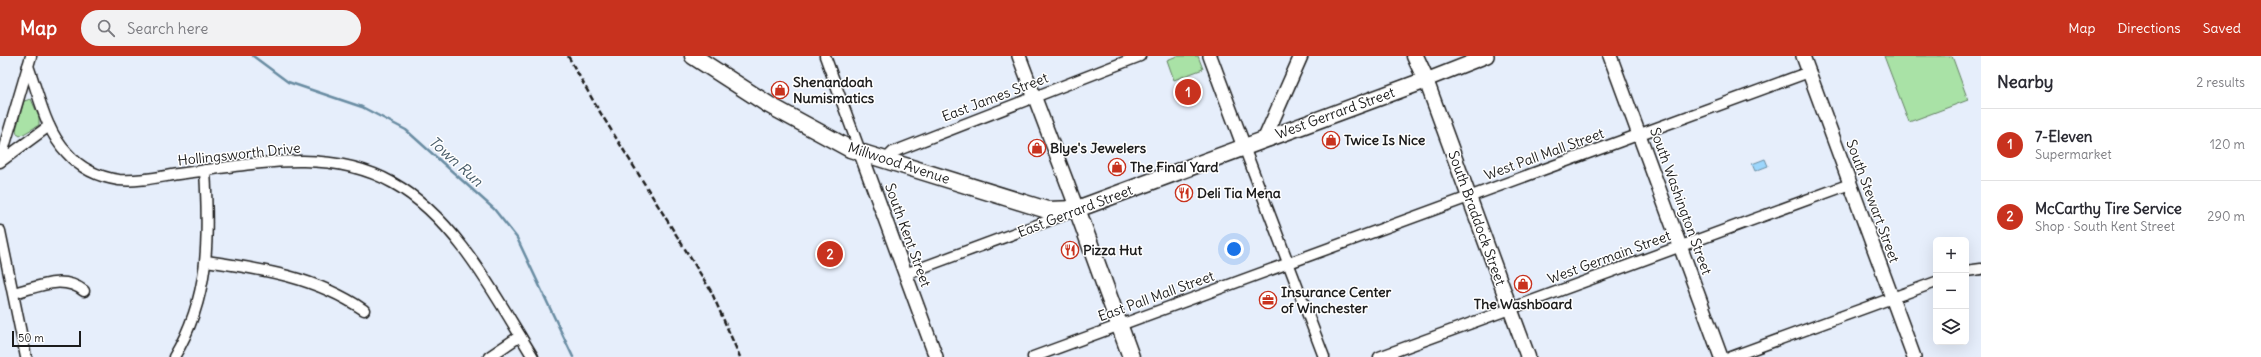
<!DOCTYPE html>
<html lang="en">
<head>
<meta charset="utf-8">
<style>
  :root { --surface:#fff; --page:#f2f2f3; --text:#2b2b33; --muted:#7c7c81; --line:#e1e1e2; --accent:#c8321e }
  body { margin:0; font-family:Delius,sans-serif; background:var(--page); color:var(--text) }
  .controls { position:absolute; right:12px; bottom:12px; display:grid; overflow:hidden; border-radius:6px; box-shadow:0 4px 16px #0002 }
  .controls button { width:36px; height:36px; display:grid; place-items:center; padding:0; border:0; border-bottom:1px solid var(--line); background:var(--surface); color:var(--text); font:20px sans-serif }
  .scale { position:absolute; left:12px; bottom:10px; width:69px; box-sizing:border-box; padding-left:4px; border:2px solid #1c1c1c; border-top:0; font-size:11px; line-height:14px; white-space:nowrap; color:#1c1c1c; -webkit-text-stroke:3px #fff; paint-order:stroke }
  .you { position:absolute; left:1234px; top:193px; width:14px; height:14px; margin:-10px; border:3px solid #fff; border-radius:50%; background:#1a73e8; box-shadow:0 0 0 6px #1a73e833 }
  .badge { display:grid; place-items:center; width:26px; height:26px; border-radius:50%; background:var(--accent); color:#fff; font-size:13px; font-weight:700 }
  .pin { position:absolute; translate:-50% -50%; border:2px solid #fff; box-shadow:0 1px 4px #0006 }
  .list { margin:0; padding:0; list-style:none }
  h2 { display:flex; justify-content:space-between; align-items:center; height:52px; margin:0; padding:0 16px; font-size:17px }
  h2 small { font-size:13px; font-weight:400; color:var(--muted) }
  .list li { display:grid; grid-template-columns:26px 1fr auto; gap:12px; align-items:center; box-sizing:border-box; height:72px; padding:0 16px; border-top:1px solid var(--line) }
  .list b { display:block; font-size:15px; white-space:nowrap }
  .list p { margin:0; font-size:13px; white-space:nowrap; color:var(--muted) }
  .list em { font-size:13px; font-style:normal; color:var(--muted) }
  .icon { flex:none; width:22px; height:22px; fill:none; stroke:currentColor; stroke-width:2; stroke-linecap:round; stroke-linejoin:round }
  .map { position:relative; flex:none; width:1981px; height:301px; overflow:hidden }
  header { display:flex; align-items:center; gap:24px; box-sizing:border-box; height:56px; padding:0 20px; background:var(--accent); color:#fff }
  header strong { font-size:19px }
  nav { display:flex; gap:22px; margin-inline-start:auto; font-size:14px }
  .search { width:280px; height:36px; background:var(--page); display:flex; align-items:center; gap:10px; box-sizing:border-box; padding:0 14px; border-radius:22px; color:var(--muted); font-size:15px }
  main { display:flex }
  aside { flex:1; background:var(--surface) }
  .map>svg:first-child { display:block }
</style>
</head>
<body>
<header>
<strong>Map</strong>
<div class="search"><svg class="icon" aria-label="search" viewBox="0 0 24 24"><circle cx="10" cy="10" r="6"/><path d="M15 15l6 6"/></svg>Search here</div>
<nav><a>Map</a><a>Directions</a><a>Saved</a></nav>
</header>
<main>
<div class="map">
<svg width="1981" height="301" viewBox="0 0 1981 301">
  <rect width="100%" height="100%" fill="#e6eefb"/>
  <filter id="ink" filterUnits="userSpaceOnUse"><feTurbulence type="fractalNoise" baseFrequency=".025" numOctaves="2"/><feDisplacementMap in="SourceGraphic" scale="8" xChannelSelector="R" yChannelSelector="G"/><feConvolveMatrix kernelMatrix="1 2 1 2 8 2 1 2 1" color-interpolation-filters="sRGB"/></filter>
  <g filter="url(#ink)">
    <g fill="#a9e2a6" stroke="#627f61">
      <polygon points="1177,0 1198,0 1203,13 1174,24 1167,4"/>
      <polygon points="1884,0 1952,0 1968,44 1909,66"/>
      <polygon points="31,43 39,61 39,69 20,80 17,78 16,74 24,45"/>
    </g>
    <polygon fill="#9cd6fc" stroke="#698ca2" points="1765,103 1768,110 1755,115 1752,108"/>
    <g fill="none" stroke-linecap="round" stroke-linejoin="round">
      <polyline stroke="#698ca2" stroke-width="2.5" points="253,0 288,26 362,51 406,74 494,153 517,182 573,301"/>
      <defs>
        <g id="minor">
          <polyline points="825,0 860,95"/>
          <path d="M28,10C39,39 45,74 67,97C81,113 98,121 119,124C138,126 159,121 178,118C249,109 327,90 393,127C456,162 496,241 533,301"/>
          <polyline points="1244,91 1324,301"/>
          <polyline points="886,103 893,96 1140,0"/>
          <polyline points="0,105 31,0"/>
          <polyline points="0,106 49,70"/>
          <polyline points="0,175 26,301"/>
          <path d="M206,205C262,213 316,221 364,254"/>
          <polyline points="1966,215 1981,213"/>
          <polyline points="905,218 1072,156"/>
          <path d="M14,237C38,231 62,218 84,235"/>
          <path d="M174,301C210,241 209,182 205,114"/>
          <polyline points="489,301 520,280"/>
          <polyline points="1033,301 1809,16"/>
          <polyline points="1379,301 1850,128"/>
          <polyline points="1731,301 1936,226"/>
        </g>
        <g id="tertiary">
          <polyline points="1019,0 1077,153"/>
          <polyline points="1210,0 1244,91"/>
          <polyline points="1610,0 1721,301"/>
          <polyline points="1803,0 1914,301"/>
          <polyline points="1426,24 1487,0"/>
          <polyline points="1264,84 1301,0"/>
          <polyline points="860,95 936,301"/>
        </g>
        <polyline id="secondary" points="1426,24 1528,301"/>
        <g id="primary">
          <polyline points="693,0 769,49 850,93 1047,154 1077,153 1426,24"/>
          <polyline points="1415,0 1426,24"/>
          <polyline points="1077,153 1131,301"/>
        </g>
      </defs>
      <use href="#minor" stroke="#1c1c1c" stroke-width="13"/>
      <use href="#tertiary" stroke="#1c1c1c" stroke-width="16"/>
      <use href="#secondary" stroke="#1c1c1c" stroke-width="17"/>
      <use href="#primary" stroke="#1c1c1c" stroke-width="19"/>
      <use href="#minor" stroke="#fff" stroke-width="10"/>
      <use href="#tertiary" stroke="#fff" stroke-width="13"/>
      <use href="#secondary" stroke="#fff" stroke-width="14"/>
      <use href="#primary" stroke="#fff" stroke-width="16"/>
      <polyline stroke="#1c1c1c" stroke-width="2.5" stroke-dasharray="6 3" stroke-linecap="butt" points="568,0 595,48 711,235 740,301"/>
    </g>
  </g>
  <defs>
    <symbol id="shop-ring" viewBox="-11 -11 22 22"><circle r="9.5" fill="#fff" stroke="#c8321e" stroke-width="1.5"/><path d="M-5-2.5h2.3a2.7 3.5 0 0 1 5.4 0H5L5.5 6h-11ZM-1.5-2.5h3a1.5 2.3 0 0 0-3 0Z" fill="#c8321e"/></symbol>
    <symbol id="restaurant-ring" viewBox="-11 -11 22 22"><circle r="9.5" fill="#fff" stroke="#c8321e" stroke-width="1.5"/><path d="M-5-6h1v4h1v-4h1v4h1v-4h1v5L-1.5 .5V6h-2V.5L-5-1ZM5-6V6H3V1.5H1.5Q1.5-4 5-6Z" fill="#c8321e"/></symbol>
    <symbol id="office-ring" viewBox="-11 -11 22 22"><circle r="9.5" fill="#fff" stroke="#c8321e" stroke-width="1.5"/><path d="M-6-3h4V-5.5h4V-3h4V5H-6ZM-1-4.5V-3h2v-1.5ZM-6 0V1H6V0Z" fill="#c8321e"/></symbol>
  </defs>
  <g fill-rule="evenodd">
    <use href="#shop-ring" x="770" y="24" width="20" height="20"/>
    <use href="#shop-ring" x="1321" y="74" width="20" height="20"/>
    <use href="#shop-ring" x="1027" y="82" width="20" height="20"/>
    <use href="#shop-ring" x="1107" y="101" width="20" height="20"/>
    <use href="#restaurant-ring" x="1174" y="127" width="20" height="20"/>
    <use href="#restaurant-ring" x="1060" y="184" width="20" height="20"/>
    <use href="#shop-ring" x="1513" y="218" width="20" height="20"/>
    <use href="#office-ring" x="1258" y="234" width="20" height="20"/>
  </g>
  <g text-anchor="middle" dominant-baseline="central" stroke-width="3" stroke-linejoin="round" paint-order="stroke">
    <g font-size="14" font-weight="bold" fill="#1c1c1c" stroke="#fff" text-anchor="start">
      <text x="793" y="26">Shenandoah<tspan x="793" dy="16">Numismatics</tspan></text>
      <text x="1344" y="84">Twice Is Nice</text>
      <text x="1050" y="92">Blye's Jewelers</text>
      <text x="1130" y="111">The Final Yard</text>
      <text x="1197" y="137">Deli Tia Mena</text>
      <text x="1083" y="194">Pizza Hut</text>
      <text x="1281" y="236">Insurance Center<tspan x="1281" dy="16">of Winchester</tspan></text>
      <text x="1523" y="248" text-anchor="middle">The Washboard</text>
    </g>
    <g font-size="14" fill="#1c1c1c" stroke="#fff">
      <text transform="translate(995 41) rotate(-21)">East James Street</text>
      <text transform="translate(1335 57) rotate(-20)">West Gerrard Street</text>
      <text transform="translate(239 98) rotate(-6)">Hollingsworth Drive</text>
      <text transform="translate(1544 98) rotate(-20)">West Pall Mall Street</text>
      <text transform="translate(899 107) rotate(18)">Millwood Avenue</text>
      <text transform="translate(1681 145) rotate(70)">South Washington Street</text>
      <text transform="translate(1873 145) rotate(70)">South Stewart Street</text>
      <text transform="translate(1075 155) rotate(-21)">East Gerrard Street</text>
      <text transform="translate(1477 162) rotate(70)">South Braddock Street</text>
      <text transform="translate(908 179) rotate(70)">South Kent Street</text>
      <text transform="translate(1609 201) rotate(-20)">West Germain Street</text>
      <text transform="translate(1156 240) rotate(-20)">East Pall Mall Street</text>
    </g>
    <g font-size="15" font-style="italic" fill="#495d6a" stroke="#fff">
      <text transform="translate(456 105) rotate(42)">Town Run</text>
    </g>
  </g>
</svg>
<div class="controls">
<button>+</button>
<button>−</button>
<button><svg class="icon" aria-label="layers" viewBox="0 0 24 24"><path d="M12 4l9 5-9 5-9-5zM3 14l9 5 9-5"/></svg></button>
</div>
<div class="scale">50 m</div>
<div class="you"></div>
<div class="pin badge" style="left:1188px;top:36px">1</div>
<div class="pin badge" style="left:830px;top:198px">2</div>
</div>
<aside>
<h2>Nearby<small>2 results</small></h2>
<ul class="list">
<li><span class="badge">1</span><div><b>7-Eleven</b><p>Supermarket</p></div><em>120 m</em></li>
<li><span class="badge">2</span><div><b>McCarthy Tire Service</b><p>Shop · South Kent Street</p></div><em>290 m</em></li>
</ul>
</aside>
</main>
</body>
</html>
